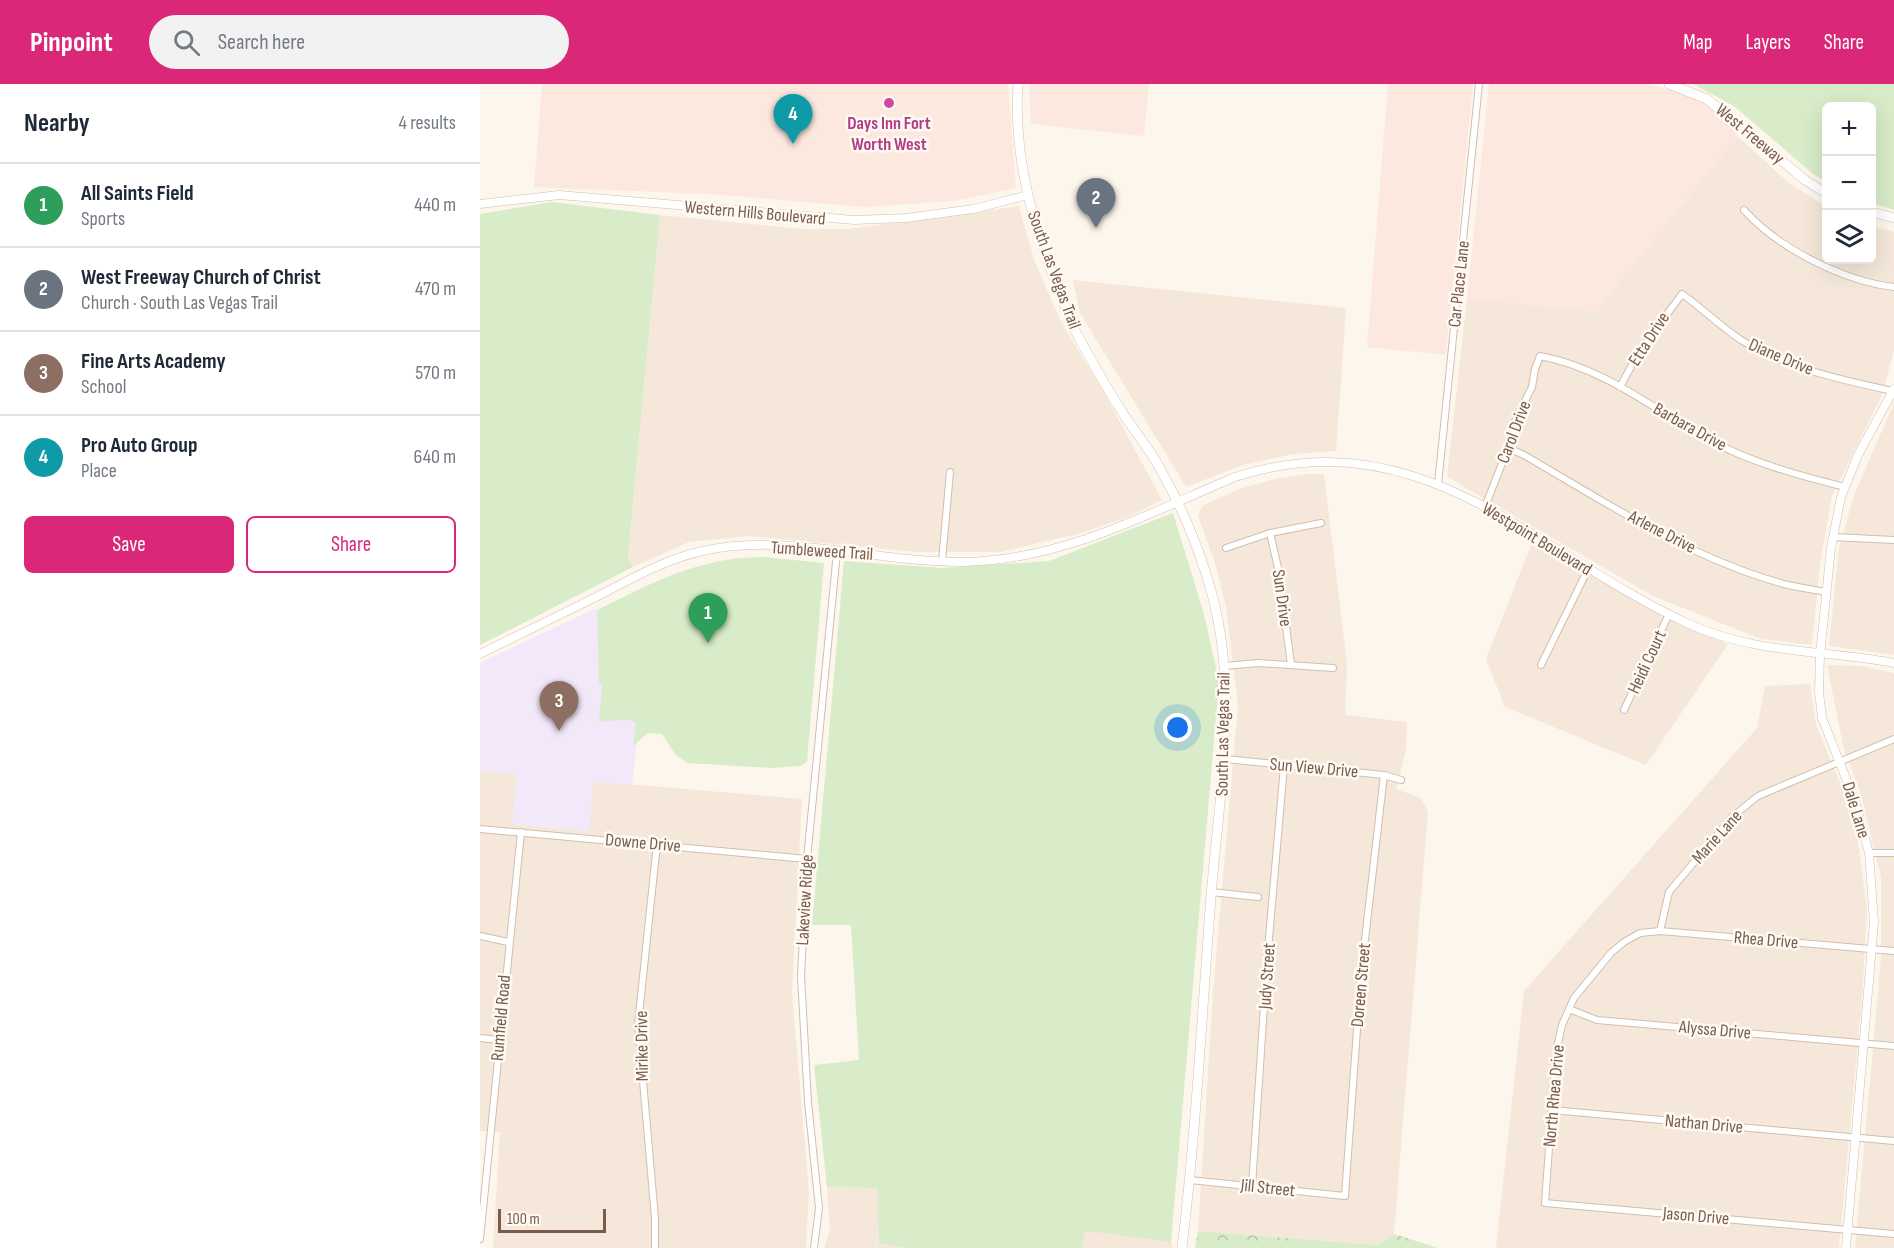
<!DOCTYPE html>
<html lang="en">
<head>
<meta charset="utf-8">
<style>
  :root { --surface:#fff; --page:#f2f2f3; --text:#1f2937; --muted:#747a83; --line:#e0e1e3; --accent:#db2777 }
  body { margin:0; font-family:"Sofia Sans Condensed",sans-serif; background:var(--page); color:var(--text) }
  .controls { position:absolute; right:18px; top:18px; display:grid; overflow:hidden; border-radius:9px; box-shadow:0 6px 24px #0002 }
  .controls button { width:54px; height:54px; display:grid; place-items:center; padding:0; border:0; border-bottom:2px solid var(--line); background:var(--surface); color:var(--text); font:30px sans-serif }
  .scale { position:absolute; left:18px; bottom:15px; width:108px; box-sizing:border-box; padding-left:6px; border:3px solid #7a5c4d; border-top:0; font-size:16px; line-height:21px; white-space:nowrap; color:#7a5c4d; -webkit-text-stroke:4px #fffaf3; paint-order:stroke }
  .you { position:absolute; left:698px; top:644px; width:21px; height:21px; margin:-15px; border:4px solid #fff; border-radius:50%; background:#1a73e8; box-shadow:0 0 0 9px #1a73e833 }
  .badge { display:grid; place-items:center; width:39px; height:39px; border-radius:50%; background:var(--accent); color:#fff; font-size:20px; font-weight:700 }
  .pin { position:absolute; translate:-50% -50px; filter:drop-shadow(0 2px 3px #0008) }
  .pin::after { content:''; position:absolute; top:32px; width:21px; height:18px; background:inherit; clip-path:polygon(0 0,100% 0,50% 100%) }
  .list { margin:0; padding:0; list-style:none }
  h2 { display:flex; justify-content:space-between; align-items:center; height:78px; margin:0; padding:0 24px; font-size:26px }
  h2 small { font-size:20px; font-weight:400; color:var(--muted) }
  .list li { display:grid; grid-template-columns:39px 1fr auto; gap:18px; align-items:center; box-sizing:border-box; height:84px; padding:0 24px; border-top:2px solid var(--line) }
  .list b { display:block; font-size:22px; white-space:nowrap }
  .list p { margin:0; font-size:20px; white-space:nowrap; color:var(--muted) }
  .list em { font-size:20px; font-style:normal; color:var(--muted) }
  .actions { display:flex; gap:12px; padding:18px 24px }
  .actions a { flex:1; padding:14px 0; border:2px solid var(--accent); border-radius:9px; text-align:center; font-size:21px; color:var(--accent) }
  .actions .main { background:var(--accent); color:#fff }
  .icon { flex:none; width:33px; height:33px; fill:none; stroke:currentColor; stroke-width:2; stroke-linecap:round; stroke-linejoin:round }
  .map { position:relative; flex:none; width:1414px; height:1164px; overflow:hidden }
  header { display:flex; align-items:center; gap:36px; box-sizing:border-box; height:84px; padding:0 30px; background:var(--accent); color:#fff }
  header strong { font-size:28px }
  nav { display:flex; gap:33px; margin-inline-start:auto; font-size:21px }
  .search { width:420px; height:54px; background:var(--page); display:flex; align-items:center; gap:15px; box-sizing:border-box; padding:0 21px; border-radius:33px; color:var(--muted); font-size:22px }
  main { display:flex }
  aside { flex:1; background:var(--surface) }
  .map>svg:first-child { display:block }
</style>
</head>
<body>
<header>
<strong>Pinpoint</strong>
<div class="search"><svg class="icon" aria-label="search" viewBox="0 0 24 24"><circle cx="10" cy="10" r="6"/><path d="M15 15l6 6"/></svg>Search here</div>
<nav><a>Map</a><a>Layers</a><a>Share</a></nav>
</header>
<main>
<aside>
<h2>Nearby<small>4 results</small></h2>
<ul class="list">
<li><span class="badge" style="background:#2e9e5b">1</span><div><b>All Saints Field</b><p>Sports</p></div><em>440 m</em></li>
<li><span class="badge" style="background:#6b7280">2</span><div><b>West Freeway Church of Christ</b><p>Church · South Las Vegas Trail</p></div><em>470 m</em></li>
<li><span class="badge" style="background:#8d6e63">3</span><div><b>Fine Arts Academy</b><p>School</p></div><em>570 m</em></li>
<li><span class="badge" style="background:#0f9aa8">4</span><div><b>Pro Auto Group</b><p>Place</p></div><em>640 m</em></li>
</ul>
<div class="actions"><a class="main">Save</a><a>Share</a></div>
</aside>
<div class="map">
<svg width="1414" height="1164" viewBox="0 0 1414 1164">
  <defs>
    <pattern id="park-crowns" width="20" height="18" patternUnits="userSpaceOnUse" patternTransform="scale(1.5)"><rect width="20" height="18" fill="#d8ecc9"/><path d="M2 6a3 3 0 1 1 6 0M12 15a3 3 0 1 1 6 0" fill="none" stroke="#b4c2a5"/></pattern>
  </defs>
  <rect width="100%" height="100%" fill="#fdf6ec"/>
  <g fill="#f5e8da">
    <polygon points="1257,52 1308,98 1346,123 1346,176 1392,176 1392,143 1414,148 1414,267 1402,311 1352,412 1340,481 1332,561 1281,555 1173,512 967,393 987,214 1116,227"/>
    <polygon points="539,122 554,176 581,238 622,305 682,416 648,433 601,449 520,468 436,468 269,452 209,458 153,483 148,474 180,131 322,145 368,145"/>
    <polygon points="593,196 866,224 856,367 813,370 763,381 706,403 600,229"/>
    <polygon points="1414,319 1414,571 1349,562 1359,463 1375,409"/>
    <polygon points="827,390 844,390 867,580 865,631 927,638 926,667 916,705 941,714 948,728 914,1150 897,1161 718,1147 733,908 758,621 746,523 734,476 718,432 722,422 759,405 795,395"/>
    <polygon points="1053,456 1179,530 1248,560 1166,681 1025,623 1006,575"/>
    <polygon points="1347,581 1383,582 1414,589 1414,1164 1375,1164 1401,874 1401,794 1381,711 1363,661"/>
    <polygon points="1330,600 1336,641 1375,734 1387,826 1382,915 1359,1164 1016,1164 1044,907 1277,644 1285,602"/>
    <polygon points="0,686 37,690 33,740 108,747 113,697 322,715 312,909 329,1108 326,1164 13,1164 20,1048 0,1047"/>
    <polygon points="347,1103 397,1104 399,1160 430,1164 344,1164 350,1146"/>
    <polygon points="604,1147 691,1158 693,1164 602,1164"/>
  </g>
  <g fill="#fde8e0">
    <polygon points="62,0 528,0 536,104 473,117 385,123 229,110 54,103"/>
    <polygon points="549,0 669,0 664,52 551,40"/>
    <polygon points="908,0 993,0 966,271 887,263"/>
    <polygon points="1009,0 1169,0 1210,12 1232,23 1252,43 1257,52 1116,227 987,214"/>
  </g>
  <polygon fill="#f3e8fa" points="116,524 135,602 160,633 152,701 113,698 109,747 32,740 37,690 0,686 0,579"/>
  <g fill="#d8ecc9">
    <polygon points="1213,0 1414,0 1414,126 1392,119 1392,22 1346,22 1346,98 1333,90 1254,22"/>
    <polygon points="72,118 180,131 148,473 153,483 0,561 0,130"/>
    <polygon points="693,429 724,530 739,598 691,1158 605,1147 602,1164 430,1164 399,1160 397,1104 347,1103 334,981 379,976 371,841 332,841 364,477 462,484 569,477"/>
    <path d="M284,473L344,479L327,678L320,682L292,684L207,679L195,670L182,650L168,649L153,662L156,639L146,635L119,638L122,600L119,599L117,526C174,498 219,473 284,473Z"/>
  </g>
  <polygon fill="url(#park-crowns)" points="718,1147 897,1161 914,1150 958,1164 715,1164"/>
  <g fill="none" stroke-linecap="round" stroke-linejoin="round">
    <defs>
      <g id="minor">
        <path d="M1264,126C1298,164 1363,197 1414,203"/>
        <path d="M1140,303L1159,268L1202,210C1222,224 1240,242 1261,256C1306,284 1362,296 1413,307"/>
        <path d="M1028,364L1044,371C1125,418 1207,472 1297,498C1313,503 1330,505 1347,508"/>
        <polyline points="958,400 999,0"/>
        <path d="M1005,423L1028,364L1035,337L1052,303L1055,285L1060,272C1122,283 1174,325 1227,355C1270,378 1317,391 1365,403"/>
        <polyline points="790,449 798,484 811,580"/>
        <polyline points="1353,453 1414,456"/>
        <polyline points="746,464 790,449 841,439"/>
        <polyline points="462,477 470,388"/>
        <polyline points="1061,581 1108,485"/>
        <polyline points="745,582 778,579 853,584"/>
        <polyline points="1144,626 1189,530"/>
        <polyline points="746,675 904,691 921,696"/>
        <polyline points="0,745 327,775"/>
        <polyline points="1389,769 1414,769"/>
        <polyline points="731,808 778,813"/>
        <polyline points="1180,847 1189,808 1252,733 1278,712 1414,655"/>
        <polyline points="0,852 28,858"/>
        <polyline points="1414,867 1180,847 1160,849 1144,858 1131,869 1094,914 1082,941 1076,968 1065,1119 1414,1150"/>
        <polyline points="1089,925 1117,936 1414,962"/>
        <polyline points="0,954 19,956"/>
        <polyline points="1072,1026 1414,1057"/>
        <polyline points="710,1096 865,1112 881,890 904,691"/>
        <polyline points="772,1102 787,877 804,682"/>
        <polyline points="0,1155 41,748"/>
        <polyline points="175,1164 175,1134 158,940 177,760"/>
        <polyline points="334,1164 339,1124 328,1018 321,892 327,775 357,468"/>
      </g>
      <g id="tertiary">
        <polyline points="0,120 79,111 374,136 426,134 493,125 548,111"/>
        <path d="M0,570C38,551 76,533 114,514C149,496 183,476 222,467C308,448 398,479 484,478C583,476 667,430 755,393C942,333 1053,468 1209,540C1275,570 1345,566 1414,579"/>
        <polyline points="1366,1164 1394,838 1389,769 1375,717 1342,634 1339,608 1340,571 1351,464 1361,413 1378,371 1414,305"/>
      </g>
      <g id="secondary">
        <path d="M538,0C533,72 553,141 579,207C585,222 590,238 598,252C612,278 628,306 644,331C655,348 668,363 678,381C701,421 720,466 732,510C759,611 739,711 731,812C722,930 716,1047 702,1164"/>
        <polyline points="1189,0 1227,15 1325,96 1346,109"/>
        <polyline points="1392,128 1414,134"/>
      </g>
    </defs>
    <use href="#minor" stroke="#d1beb0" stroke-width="8"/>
    <use href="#tertiary" stroke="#d1beb0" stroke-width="9"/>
    <use href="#secondary" stroke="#d6c0b0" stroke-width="10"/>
    <use href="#minor" stroke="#fff" stroke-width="6"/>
    <use href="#tertiary" stroke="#fff" stroke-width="8"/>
    <use href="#secondary" stroke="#fff" stroke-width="9"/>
  </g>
  <circle fill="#d1479c" stroke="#fffaf3" stroke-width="2" cx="409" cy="19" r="6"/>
  <g text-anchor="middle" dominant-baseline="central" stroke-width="5" stroke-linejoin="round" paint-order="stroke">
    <g font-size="18" font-weight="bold" fill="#b23c85" stroke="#fffaf3">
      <text x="409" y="39">Days Inn Fort<tspan x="409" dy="21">Worth West</tspan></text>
    </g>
    <g font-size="18" fill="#7a5c4d" stroke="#fffaf3">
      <text transform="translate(1270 50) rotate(40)">West Freeway</text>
      <text transform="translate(275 129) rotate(5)">Western Hills Boulevard</text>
      <text transform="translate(574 186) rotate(70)">South Las Vegas Trail</text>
      <text transform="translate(979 200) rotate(-84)">Car Place Lane</text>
      <text transform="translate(1169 255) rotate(-57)">Etta Drive</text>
      <text transform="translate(1301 273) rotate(23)">Diane Drive</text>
      <text transform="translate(1210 343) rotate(29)">Barbara Drive</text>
      <text transform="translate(1034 348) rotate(-69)">Carol Drive</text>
      <text transform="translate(1182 448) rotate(27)">Arlene Drive</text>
      <text transform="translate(1057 455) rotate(31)">Westpoint Boulevard</text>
      <text transform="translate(342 467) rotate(4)">Tumbleweed Trail</text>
      <text transform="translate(802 514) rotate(82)">Sun Drive</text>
      <text transform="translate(1167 578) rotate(-65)">Heidi Court</text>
      <text transform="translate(743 650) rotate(-89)">South Las Vegas Trail</text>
      <text transform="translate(834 684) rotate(5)">Sun View Drive</text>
      <text transform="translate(1376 726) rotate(73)">Dale Lane</text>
      <text transform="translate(1237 753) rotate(-48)">Marie Lane</text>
      <text transform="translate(163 759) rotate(5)">Downe Drive</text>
      <text transform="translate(325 816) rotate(-87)">Lakeview Ridge</text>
      <text transform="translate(1286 856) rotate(5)">Rhea Drive</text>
      <text transform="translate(787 892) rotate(-86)">Judy Street</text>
      <text transform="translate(881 901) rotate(-85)">Doreen Street</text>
      <text transform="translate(21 934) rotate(-85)">Rumfield Road</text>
      <text transform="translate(1235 946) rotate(5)">Alyssa Drive</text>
      <text transform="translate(162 962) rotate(-91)">Mirike Drive</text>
      <text transform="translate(1074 1012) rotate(-85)">North Rhea Drive</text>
      <text transform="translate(1224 1040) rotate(5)">Nathan Drive</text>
      <text transform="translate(788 1104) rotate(6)">Jill Street</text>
      <text transform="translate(1216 1132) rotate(5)">Jason Drive</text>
    </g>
  </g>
</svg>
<div class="controls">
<button>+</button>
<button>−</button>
<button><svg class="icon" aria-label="layers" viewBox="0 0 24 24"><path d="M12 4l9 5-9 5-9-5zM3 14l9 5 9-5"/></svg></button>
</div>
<div class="scale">100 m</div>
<div class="you"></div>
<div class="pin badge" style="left:228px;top:559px;background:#2e9e5b">1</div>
<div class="pin badge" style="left:616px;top:144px;background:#6b7280">2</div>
<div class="pin badge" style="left:79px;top:647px;background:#8d6e63">3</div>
<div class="pin badge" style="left:313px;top:60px;background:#0f9aa8">4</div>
</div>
</main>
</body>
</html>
